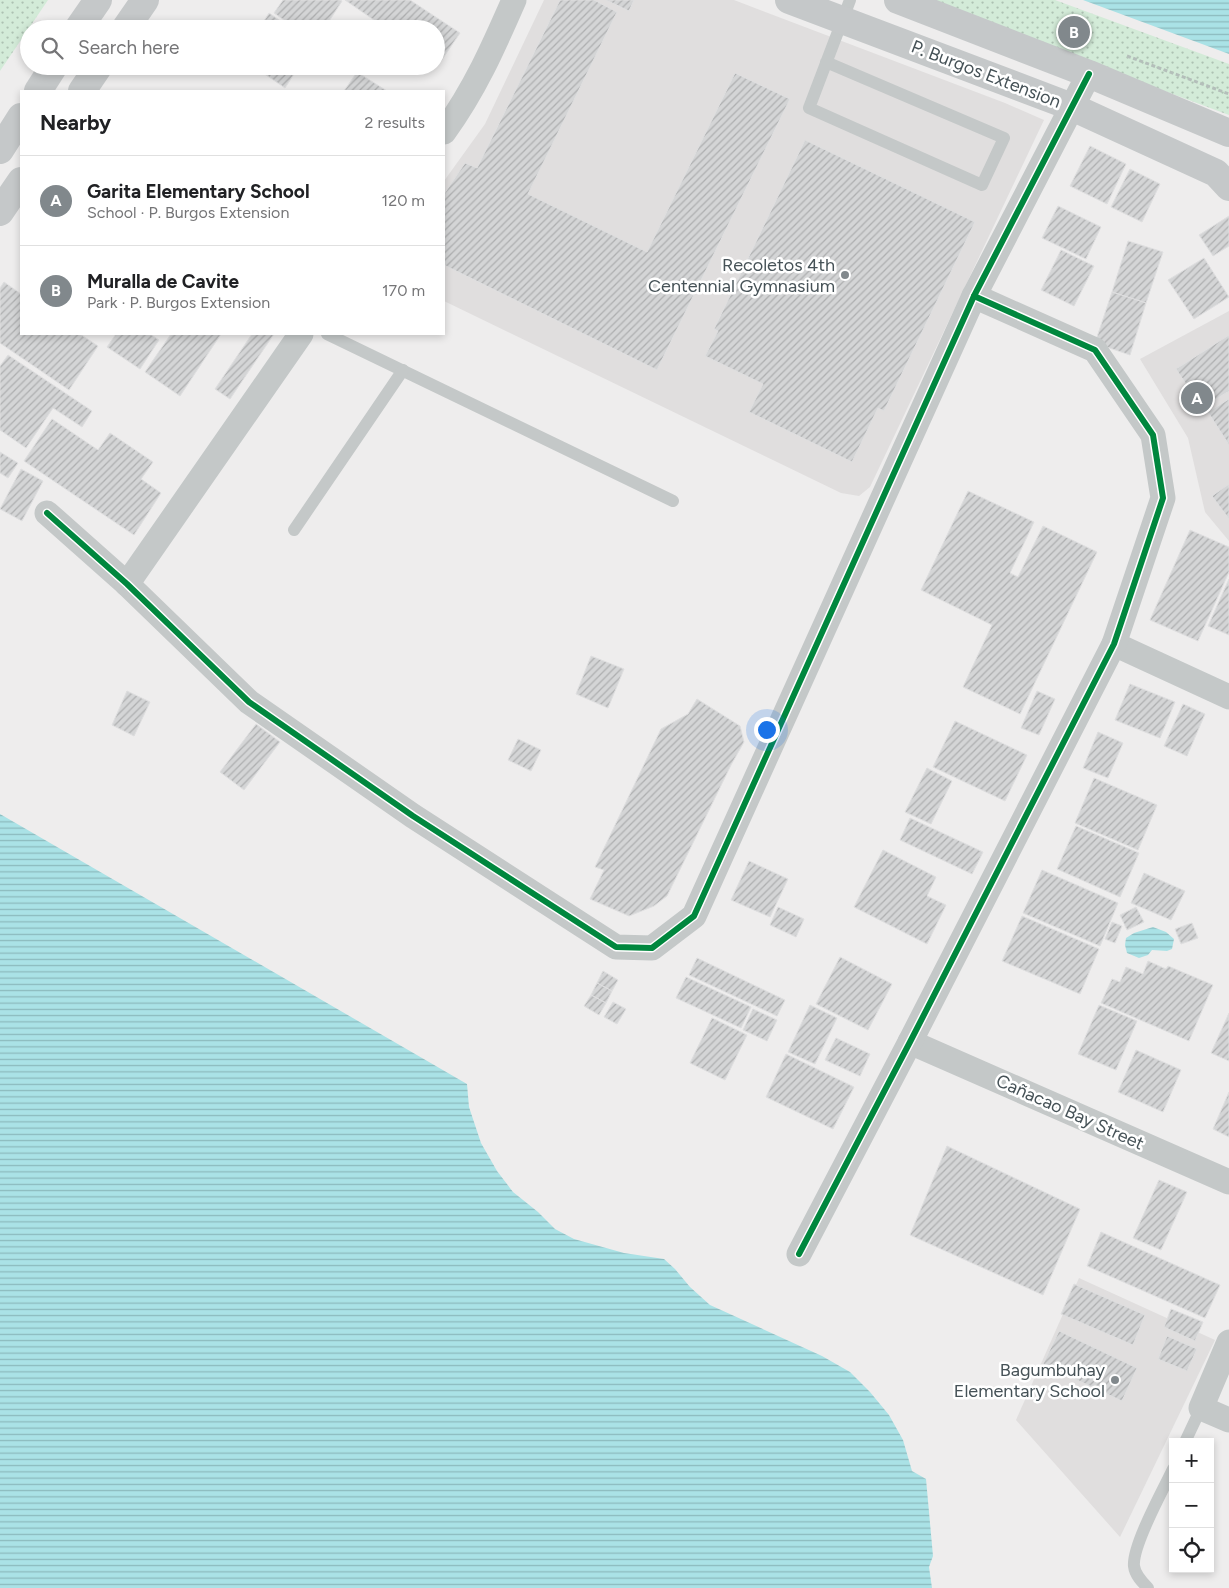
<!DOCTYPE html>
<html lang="en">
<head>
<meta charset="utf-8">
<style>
  :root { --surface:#fff; --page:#f2f2f2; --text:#202124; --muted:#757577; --line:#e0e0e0; --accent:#81888c }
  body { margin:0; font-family:Figtree,sans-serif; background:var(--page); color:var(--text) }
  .controls { position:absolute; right:15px; bottom:15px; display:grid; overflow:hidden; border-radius:0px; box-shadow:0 2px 8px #0003 }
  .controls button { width:45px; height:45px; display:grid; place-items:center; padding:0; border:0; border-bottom:1px solid var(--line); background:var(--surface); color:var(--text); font:25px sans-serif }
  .you { position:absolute; left:766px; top:729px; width:18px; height:18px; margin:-12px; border:4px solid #fff; border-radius:50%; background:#1a73e8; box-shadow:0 0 0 8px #1a73e833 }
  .badge { display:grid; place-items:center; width:32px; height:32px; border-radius:50%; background:var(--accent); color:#fff; font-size:16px; font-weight:700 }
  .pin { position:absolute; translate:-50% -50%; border:2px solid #fff; box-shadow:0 1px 5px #0006 }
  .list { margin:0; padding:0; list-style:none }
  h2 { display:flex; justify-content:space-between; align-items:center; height:65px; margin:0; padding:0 20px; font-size:21px }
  h2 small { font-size:16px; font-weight:400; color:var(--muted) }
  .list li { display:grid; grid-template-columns:32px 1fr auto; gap:15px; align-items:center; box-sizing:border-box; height:90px; padding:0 20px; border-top:1px solid var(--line) }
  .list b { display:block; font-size:19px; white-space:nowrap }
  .list p { margin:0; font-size:16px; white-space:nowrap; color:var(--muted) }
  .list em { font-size:16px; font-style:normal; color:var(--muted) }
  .icon { flex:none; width:28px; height:28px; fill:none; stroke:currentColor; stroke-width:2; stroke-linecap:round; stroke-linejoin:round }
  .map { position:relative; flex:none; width:1229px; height:1588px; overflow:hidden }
  .search { position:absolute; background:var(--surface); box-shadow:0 2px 8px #0003; left:20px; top:20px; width:425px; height:55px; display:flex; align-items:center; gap:12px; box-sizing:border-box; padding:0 18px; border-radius:28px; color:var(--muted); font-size:19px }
  .panel { position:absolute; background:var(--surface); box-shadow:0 2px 8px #0003; left:20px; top:90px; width:425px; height:245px; border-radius:0px }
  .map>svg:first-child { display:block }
</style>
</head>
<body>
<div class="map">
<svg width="1229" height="1588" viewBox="0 0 1229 1588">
  <defs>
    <pattern id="park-dots" width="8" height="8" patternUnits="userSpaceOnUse" patternTransform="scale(1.25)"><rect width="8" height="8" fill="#d3ebd8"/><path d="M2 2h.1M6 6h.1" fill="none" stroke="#adc1b2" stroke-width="1.8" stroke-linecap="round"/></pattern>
    <pattern id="water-rules" width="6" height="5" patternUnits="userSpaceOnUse" patternTransform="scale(1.25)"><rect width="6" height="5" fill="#aae2e6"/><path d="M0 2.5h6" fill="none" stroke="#8cbabd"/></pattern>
    <pattern id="building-hatch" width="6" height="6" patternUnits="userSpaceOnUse" patternTransform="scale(1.25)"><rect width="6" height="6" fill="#d4d5d6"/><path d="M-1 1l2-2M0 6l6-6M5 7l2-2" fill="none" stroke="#aeafb0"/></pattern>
  </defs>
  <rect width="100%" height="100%" fill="#eeeded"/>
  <g fill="#e0dede">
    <polygon points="544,0 734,0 1005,103 1044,120 870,487 859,496 841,493 444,301 444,181 485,124"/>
    <polygon points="1229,311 1229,541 1205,512 1188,438 1140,359"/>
    <polygon points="1079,1278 1215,1340 1120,1537 1016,1420"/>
  </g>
  <g fill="url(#park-dots)">
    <polygon points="0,0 48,0 0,71"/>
    <polygon points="920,0 1055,0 1229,64 1229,115"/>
  </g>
  <g fill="url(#water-rules)">
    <polygon points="1083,0 1229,0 1229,54"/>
    <polygon points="0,814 467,1084 469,1107 481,1143 497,1171 513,1192 538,1212 555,1229 574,1239 624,1253 664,1259 675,1269 690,1287 710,1305 822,1356 850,1372 870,1392 889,1415 903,1440 912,1471 926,1479 933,1556 929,1567 932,1588 0,1588"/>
    <polygon points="1153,927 1166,932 1174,939 1172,949 1167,951 1152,950 1148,955 1139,958 1127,953 1125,945 1126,938 1134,933"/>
  </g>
  <g fill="url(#building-hatch)" stroke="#dfdfe0">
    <polygon points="283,0 340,0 342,1 324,29 297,29 274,13"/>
    <polygon points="345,0 410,0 460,33 439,64 436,62 436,29 387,29"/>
    <polygon points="560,0 594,0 617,12 528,194 647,252 735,73 790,99 657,370 444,265 444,194 465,163 477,168"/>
    <polygon points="606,0 634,0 629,11"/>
    <polygon points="269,13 292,29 259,29"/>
    <polygon points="253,66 299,66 285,88"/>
    <polygon points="357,72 387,91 344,91"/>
    <polygon points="805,140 975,222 884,411 878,408 852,462 749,412 763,384 705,356 718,331 714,329"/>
    <polygon points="1090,146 1126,164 1107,204 1070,186"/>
    <polygon points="1130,169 1160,184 1142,222 1111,207"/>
    <polygon points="1058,206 1101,227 1086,259 1042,238"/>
    <polygon points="1229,216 1229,246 1213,256 1199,235"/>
    <polygon points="1128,241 1163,252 1146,303 1112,292"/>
    <polygon points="1061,250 1094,266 1074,306 1041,290"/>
    <polygon points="1204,258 1229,297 1194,319 1168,280"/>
    <polygon points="4,282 21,294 21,334 80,334 98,346 69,390 0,343 0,288"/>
    <polygon points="1112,292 1146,303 1130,355 1095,343"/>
    <polygon points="116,334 150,334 159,340 140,369 107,347"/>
    <polygon points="171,334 221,334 180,396 145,372"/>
    <polygon points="252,334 274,334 230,399 215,389"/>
    <polygon points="1229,335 1229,391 1202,408 1176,369"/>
    <polygon points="8,355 92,411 82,427 53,408 26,448 0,430 0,366"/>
    <polygon points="1229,399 1229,445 1208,412"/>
    <polygon points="52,419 98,450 110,433 153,462 141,479 161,493 134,535 24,461"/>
    <polygon points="0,452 18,463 8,478 0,473"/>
    <polygon points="21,469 43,481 22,521 0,509"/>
    <polygon points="1229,484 1229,519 1212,496"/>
    <polygon points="968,491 1034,522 1010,573 1018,577 1043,526 1097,552 1020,714 963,687 992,625 921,590"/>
    <polygon points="1190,530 1229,547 1229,572 1198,641 1150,620"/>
    <polygon points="1229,579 1229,635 1208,626"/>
    <polygon points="591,656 624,669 608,708 576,694"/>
    <polygon points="1130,684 1175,702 1160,738 1115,720"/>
    <polygon points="127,691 150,702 134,736 112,725"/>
    <polygon points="1037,691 1055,699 1039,735 1021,728"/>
    <polygon points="697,699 740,726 744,742 731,765 667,896 654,906 629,916 590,899 604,870 595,867 661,729 688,714"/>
    <polygon points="1183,704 1205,714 1187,756 1164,746"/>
    <polygon points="955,721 1027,755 1005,801 933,767"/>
    <polygon points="256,724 280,742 244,790 220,772"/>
    <polygon points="1098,732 1123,743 1108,778 1083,768"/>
    <polygon points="518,739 541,750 531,771 508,760"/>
    <polygon points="927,768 952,781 931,824 905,812"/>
    <polygon points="1094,778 1157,805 1138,850 1075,823"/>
    <polygon points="910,818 983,852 972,874 900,840"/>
    <polygon points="1076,826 1139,853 1120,897 1057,869"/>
    <polygon points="883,850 936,877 927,896 946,905 927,944 854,907"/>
    <polygon points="749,861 788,879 770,917 731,900"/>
    <polygon points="1042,870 1118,903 1100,946 1023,913"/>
    <polygon points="1144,873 1185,891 1171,920 1131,903"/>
    <polygon points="778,907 804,919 796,937 770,925"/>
    <polygon points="1136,907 1144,922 1127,930 1120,915"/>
    <polygon points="1022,916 1099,949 1080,994 1002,961"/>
    <polygon points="1112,922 1122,926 1115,943 1105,939"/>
    <polygon points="1192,923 1198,938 1181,944 1175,929"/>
    <polygon points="840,957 892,984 868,1030 816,1004"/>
    <polygon points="697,958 785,1000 777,1016 689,975"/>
    <polygon points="1148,961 1166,969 1168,966 1213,985 1189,1041 1101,1003 1112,979 1120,982 1126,967 1143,974"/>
    <polygon points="603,971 618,980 612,991 597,983"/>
    <polygon points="686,977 751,1007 741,1028 676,998"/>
    <polygon points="597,983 612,991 606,1003 591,995"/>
    <polygon points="591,995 606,1003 599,1015 584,1006"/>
    <polygon points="613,1002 626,1009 617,1024 604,1017"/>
    <polygon points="810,1005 837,1018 815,1064 788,1052"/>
    <polygon points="1099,1005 1137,1021 1116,1070 1078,1054"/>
    <polygon points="753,1009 777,1020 767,1041 743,1030"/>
    <polygon points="1229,1013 1229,1061 1211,1053"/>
    <polygon points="712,1018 747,1035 725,1080 690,1063"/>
    <polygon points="836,1038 870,1054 860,1076 825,1060"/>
    <polygon points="1136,1050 1181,1070 1163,1112 1118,1092"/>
    <polygon points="786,1054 854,1087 833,1129 766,1097"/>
    <polygon points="1229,1092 1229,1137 1213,1129"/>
    <polygon points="947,1146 1080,1209 1043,1295 910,1235"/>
    <polygon points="1159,1180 1187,1192 1161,1250 1133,1238"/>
    <polygon points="1101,1232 1220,1285 1205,1318 1087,1266"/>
    <polygon points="1074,1284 1145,1315 1133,1345 1061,1314"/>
    <polygon points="1171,1309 1203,1322 1195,1341 1164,1327"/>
    <polygon points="1059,1331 1137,1368 1122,1401 1043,1364"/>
    <polygon points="1167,1336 1197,1349 1187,1371 1158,1359"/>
  </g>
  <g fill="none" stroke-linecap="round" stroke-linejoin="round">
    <polyline stroke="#b4bfba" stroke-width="3" stroke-dasharray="4 2.5" stroke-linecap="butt" points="1127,56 1229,94"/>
    <g stroke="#c4c8c8" stroke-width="12">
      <polyline points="826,62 1004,138 982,185 809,108 850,0"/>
      <polyline points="327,334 673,501"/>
      <polyline points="294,530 403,370"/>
      <polyline points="1185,1442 1201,1408"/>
      <path d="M1148,1588C1142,1582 1135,1575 1134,1566C1132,1546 1163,1490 1173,1469"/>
    </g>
    <g stroke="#c4c8c8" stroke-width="25">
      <path d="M444,132C475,89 493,48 514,0"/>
      <polyline points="47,513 127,584 249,702 413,816 616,947 652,948 694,916 974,296 1089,74"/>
      <polyline points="127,584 301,334"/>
      <polyline points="1114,644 1229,697"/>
      <polyline points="910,1042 1229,1182"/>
      <polyline points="799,1254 910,1042 1114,644 1163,498 1153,435 1095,350 974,296"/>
      <polyline points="1229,1342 1201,1408 1229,1420"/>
    </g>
    <g stroke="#c5c8c9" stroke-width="28">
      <polyline points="789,0 1072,107 1216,173 1229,187"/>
      <polyline points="898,0 1089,74 1229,133"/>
      <polyline points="78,29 98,0"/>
      <polyline points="125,29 145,0"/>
      <polyline points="38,91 54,66"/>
      <polyline points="82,91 99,66"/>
      <polyline points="0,150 21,117"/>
      <polyline points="0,212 21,181"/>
    </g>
    <defs>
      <g id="cycleway">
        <polyline points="47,513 127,584 249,702 413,816 616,947 652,948 694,916 974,296 1089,74"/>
        <polyline points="799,1254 910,1042 1114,644 1163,498 1153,435 1095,350 974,296"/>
      </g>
    </defs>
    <use href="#cycleway" stroke="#fff" stroke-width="9"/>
    <use href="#cycleway" stroke="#00873e" stroke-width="6"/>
  </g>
  <g fill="#81888c" stroke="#fff" stroke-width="2">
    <circle cx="845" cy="275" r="5"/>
    <circle cx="1115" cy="1380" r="5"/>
  </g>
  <g text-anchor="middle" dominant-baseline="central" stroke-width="5" stroke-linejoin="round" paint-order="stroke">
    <g font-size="18" fill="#465257" stroke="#fff">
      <text transform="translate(986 74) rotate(21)">P. Burgos Extension</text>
      <text transform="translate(1070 1112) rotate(24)">Cañacao Bay Street</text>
    </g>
    <g font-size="18" fill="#465257" stroke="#fff" text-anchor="end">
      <text x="835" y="265">Recoletos 4th<tspan x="835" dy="21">Centennial Gymnasium</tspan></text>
      <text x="1105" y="1370">Bagumbuhay<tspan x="1105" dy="21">Elementary School</tspan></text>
    </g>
  </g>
</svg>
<div class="controls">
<button>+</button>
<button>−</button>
<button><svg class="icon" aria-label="locate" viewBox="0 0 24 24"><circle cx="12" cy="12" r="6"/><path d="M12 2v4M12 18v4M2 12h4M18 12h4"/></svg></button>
</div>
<div class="you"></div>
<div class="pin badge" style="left:1197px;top:398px">A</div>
<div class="pin badge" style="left:1074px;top:32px">B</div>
<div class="search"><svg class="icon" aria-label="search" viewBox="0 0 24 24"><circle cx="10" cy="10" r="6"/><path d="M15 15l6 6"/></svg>Search here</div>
<section class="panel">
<h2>Nearby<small>2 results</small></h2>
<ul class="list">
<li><span class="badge">A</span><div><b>Garita Elementary School</b><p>School · P. Burgos Extension</p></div><em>120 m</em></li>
<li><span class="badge">B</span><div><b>Muralla de Cavite</b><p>Park · P. Burgos Extension</p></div><em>170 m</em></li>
</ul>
</section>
</div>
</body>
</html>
